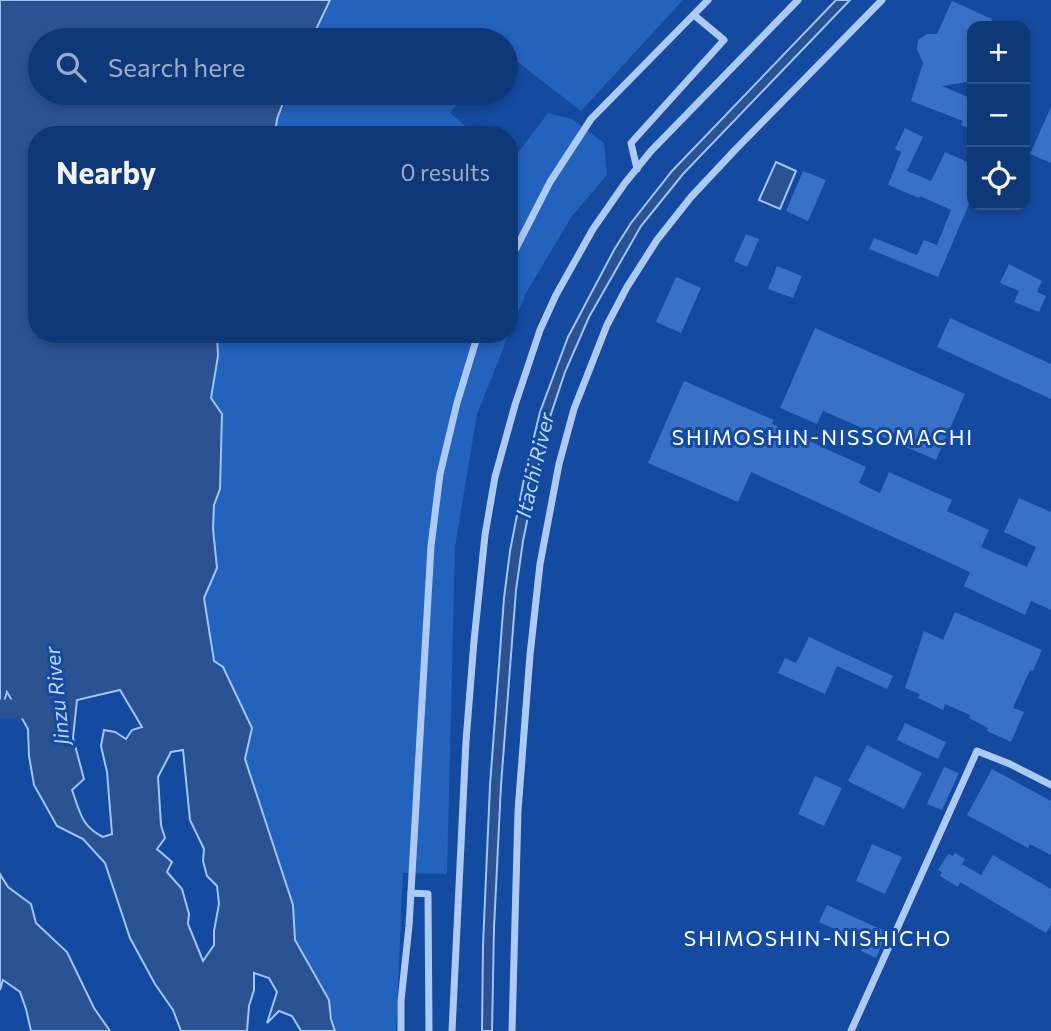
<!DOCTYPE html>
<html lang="en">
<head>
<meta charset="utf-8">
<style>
  :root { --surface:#0f3878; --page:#1d4380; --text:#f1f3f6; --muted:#9bacc6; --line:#2f528a }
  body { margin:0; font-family:Commissioner,sans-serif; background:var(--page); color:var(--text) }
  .controls { position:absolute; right:21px; top:21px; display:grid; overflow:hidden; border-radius:14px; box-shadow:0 4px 10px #0003 }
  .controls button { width:63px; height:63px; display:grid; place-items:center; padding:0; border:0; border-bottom:2px solid var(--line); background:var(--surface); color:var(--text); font:35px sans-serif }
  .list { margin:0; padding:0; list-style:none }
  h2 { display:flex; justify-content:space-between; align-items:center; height:91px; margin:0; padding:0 28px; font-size:30px }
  h2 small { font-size:23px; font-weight:400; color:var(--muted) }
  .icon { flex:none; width:38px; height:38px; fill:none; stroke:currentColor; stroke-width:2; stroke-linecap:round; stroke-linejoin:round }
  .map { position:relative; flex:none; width:1051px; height:1031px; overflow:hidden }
  .search { position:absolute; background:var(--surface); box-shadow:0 4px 10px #0003; left:28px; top:28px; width:490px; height:77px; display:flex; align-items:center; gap:18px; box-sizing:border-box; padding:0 24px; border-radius:38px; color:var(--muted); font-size:26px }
  .panel { position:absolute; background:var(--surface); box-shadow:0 4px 10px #0003; left:28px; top:126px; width:490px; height:217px; border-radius:28px }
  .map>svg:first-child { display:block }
</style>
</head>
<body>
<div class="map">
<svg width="1051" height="1031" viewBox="0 0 1051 1031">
  <rect width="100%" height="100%" fill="#144aa0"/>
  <g fill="#2362bd">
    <polygon points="330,0 683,0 581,111 506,53 506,40 311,40"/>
    <polygon points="291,93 466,93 450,113 476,135 275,135 277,119 283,103"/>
    <polygon points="548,113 572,119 604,143 607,175 572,216 526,293 509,334 509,162 511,162"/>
    <polygon points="217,334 509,334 477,414 455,547 447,874 403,873 396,1031 335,1031 329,1000 295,940 293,905 245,759 251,728 214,662 204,598 217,568 213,529 214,505 220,489 222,414 211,398 218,356"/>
  </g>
  <g fill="#2b5394" stroke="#9fc4f7" stroke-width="2" fill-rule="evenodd">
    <path d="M0,0H330L311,40H40V93H291L283,103L277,119L275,135H37V334H217L218,356L211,398L222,414L220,489L214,505L213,529L217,568L204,598L214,661L223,667L252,728L245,759L293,905L295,940L329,1000L331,1019L335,1031H301L292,1016L279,1011L267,1023L277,992L269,978L254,973V990L249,1006L247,1031H181L173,1010L155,984L130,938L105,863L83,839L57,826L34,785L29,756L28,729L7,692L0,715ZM120,690L142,727L132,730L126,739L115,732L104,730L101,746L107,772L112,834L103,837C81,826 80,812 72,790L84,779L73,738L77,700ZM183,750L190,820L204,849L203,861L207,876L217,886L219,904L214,931V945L203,961L188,924L189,914L182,889L167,872L172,862L157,849L165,838L161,825L158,777L171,752Z"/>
    <polygon points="836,0 850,0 683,174 641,226 589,317 565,372 546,429 523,541 516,590 501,785 494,928 492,1031 482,1031 483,945 490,785 504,598 510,551 525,474 540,412 568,337 614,250 631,223 672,171"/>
    <polygon points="776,162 796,171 780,209 759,200"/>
    <polygon points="0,874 8,887 31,904 36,923 67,952 94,1008 110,1031 31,1031 26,1009 20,992 3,980 0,990"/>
  </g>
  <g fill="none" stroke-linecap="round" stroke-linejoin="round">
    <polyline stroke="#2b5394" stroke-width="19" points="0,709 42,709"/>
  </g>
  <g fill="#3871c5">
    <polygon points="952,1 992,19 989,26 972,26 972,81 942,86 972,99 972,130 961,125 963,121 911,101 923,63 917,49 918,40 927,34 937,34"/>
    <polygon points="1051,107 1051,163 1030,154"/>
    <polygon points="905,128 923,137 907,171 931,181 945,152 972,164 972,206 969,204 938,277 869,249 874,238 917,255 924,240 937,245 951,210 920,196 919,198 888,185 901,152 895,149"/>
    <polygon points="803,171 826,180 808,221 786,211"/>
    <polygon points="746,234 759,239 747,267 734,261"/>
    <polygon points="1009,264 1042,281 1037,292 1046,296 1039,312 1014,302 1019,291 1000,283"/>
    <polygon points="777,266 802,276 793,298 768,289"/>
    <polygon points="676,277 701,288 681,333 656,322"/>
    <polygon points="950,318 1051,364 1051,399 937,347"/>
    <polygon points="815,328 965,394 936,460 823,411 817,424 780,408"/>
    <polygon points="684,381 774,420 772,424 866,467 859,483 880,493 889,472 952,500 947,511 989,530 981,547 1027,567 1036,547 1004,532 1019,498 1051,512 1051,610 1031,601 1025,615 964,586 970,572 751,472 738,502 648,463"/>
    <polygon points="955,612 1042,650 1033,671 1030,670 1013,708 1024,712 1011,742 987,731 988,728 969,718 970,715 945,704 943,710 918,698 920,694 905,688 924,631 943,640"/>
    <polygon points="809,637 893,676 887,689 837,666 825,694 778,673 785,658 796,663"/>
    <polygon points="905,723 946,742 938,759 897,740"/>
    <polygon points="867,745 922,773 904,809 848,781"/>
    <polygon points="944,767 959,773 942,810 927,804"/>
    <polygon points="992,769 1051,801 1051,855 1030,844 1028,848 967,815"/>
    <polygon points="815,776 842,788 824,826 798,814"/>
    <polygon points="872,844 902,857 885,894 856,881"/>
    <polygon points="955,853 965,859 962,864 981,875 993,855 1051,889 1051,925 1046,933 960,882 958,887 940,876 942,872 938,870 948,854 953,856"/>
    <polygon points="827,905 887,932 876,958 861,951 865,943 819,922"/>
  </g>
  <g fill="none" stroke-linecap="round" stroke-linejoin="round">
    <g stroke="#adcaf4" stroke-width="7">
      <polyline points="637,169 631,143 724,40 694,15"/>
      <polyline points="509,262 550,182 591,119 708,0"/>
      <polyline points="411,893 428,894 429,1031"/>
      <polyline points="401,1031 401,1001 409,926 431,546 440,474 457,403 478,334"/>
      <polyline points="452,1031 466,741 474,641 485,535 495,477 515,405 540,330 556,295 593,229 625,183 651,151 798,0"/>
      <polyline points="512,1031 518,811 530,655 540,564 559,464 574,409 607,325 627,287 657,240 691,197 735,150 882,0"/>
      <polyline points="851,1031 977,751 1010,764 1051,785"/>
    </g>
  </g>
  <g text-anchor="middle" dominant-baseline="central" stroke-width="6" stroke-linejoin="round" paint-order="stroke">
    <g font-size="21" letter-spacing="2" fill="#fff" stroke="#144aa0">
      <text x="823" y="436">SHIMOSHIN-NISSOMACHI</text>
      <text x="818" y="937">SHIMOSHIN-NISHICHO</text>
    </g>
    <g font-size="21" font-style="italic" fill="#bad4fa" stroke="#144aa0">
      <text transform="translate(534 465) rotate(-77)">Itachi River</text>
      <text transform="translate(56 696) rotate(-96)">Jinzu River</text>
    </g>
  </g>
</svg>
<div class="controls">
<button>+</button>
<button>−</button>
<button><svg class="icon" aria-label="locate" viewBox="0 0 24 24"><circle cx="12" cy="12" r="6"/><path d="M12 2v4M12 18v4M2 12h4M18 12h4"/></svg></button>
</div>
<div class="search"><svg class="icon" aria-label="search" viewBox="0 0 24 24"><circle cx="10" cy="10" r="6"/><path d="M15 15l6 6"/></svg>Search here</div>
<section class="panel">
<h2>Nearby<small>0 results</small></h2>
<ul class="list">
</ul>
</section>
</div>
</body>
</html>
